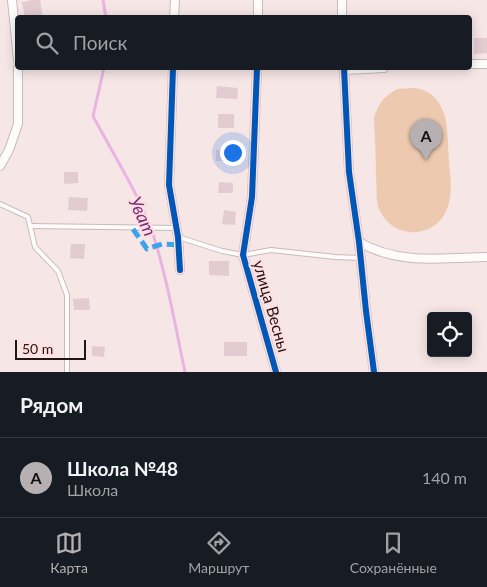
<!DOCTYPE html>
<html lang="ru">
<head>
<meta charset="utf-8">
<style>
  :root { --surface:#171b24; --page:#242831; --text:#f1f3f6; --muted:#9ea1a6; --line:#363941; --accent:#b6b0b2 }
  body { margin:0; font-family:Lato,sans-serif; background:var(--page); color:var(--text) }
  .controls { position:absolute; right:15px; bottom:15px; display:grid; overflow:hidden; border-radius:5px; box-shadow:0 2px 12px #0003 }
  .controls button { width:45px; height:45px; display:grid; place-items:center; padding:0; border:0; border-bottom:1px solid var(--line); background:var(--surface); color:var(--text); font:25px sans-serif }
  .scale { position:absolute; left:15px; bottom:12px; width:71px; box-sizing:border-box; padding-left:5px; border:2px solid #231516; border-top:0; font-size:14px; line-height:18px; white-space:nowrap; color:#231516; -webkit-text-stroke:4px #fedfdf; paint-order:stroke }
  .you { position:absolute; left:232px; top:152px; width:18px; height:18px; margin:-12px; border:4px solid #fff; border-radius:50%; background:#1a73e8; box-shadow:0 0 0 8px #1a73e833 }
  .badge { display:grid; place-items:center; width:32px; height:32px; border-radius:50%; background:var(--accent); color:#111; font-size:16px; font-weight:700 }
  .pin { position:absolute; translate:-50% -41px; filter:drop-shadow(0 1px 2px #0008) }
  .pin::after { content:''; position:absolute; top:26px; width:18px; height:15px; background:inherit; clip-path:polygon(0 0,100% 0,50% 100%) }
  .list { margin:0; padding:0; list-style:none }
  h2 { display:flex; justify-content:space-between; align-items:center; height:65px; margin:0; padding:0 20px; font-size:21px }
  h2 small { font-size:16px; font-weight:400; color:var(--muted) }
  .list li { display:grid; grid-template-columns:32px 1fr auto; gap:15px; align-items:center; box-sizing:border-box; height:80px; padding:0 20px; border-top:1px solid var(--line) }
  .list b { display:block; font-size:19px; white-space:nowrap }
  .list p { margin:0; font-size:16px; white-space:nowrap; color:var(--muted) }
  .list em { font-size:16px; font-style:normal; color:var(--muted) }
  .icon { flex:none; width:28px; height:28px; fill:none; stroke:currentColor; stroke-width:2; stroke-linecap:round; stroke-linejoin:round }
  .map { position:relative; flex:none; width:487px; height:372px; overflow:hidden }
  .search { position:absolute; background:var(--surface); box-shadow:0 2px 12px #0003; left:15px; right:15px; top:15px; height:55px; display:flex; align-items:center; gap:12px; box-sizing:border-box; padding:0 18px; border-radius:5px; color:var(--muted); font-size:19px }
  .sheet { height:145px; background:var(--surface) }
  nav { display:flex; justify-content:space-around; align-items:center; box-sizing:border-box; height:70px; border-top:1px solid var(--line); background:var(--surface); font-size:14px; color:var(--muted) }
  nav a { display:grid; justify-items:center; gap:2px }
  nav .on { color:var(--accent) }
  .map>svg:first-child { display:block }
</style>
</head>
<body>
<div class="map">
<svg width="487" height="372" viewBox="0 0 487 372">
  <rect width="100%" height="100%" fill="#f7e6e6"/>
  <path fill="#edcaaf" d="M397,89C404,89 413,87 420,89C451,98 447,135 449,161C450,175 453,192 448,206C437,241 390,241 378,206C376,198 377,187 376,179C376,159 375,139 374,118C378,104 383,97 397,89Z"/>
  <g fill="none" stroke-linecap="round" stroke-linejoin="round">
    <g stroke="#e8b5e2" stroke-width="3">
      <polyline points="103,0 106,18"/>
      <path d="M104,68L93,116C113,154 137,191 152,231C167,277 175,325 185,372"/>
    </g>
  </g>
  <g fill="#e3cbd2">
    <polygon points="32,0 40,0 43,18 25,18 22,2"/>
    <polygon points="474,38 487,38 487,53 474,54"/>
    <polygon points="217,86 238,88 237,99 216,98"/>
    <rect x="218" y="114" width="16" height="14"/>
    <rect x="216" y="150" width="15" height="11"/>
    <polygon points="64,172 78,172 78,183 64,184"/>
    <polygon points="219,182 233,183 233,193 218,193"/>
    <polygon points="69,197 88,198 87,211 68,210"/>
    <polygon points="224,210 236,212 235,225 222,224"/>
    <polygon points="71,244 85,244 84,259 70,258"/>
    <polygon points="209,261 229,261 229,276 209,275"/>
    <polygon points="89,298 90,310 74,310 73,299"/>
    <rect x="224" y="342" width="23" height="14"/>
    <polygon points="92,346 105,347 104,357 92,356"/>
  </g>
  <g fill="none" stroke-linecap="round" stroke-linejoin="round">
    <defs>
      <g id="service">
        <polyline points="0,204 28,217 35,247 58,271 67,295 67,372"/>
        <polyline points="30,226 177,228"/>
        <polyline points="178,237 222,251 243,255 271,250 335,257 360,258"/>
      </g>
      <g id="minor">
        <polyline points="12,0 18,60"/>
        <polyline points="342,0 342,18"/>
        <polyline points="174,18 175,0"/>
        <polyline points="258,18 258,0"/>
        <polyline points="470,64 487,64"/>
        <polyline points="173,68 169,185 178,237 180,270"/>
        <polyline points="257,68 252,197 243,255 276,372"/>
        <polyline points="344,68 349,172 359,242 366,311 374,372"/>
        <polyline points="344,70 384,68"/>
        <polyline points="0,166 9,150 18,124 18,68"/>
        <path d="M359,242C398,265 444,258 487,257"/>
      </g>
    </defs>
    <use href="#service" stroke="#c9bbbb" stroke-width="6"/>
    <use href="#minor" stroke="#c9bbbb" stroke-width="10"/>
    <use href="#service" stroke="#fefbfb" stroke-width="4"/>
    <use href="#minor" stroke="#fefbfb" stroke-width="8"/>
    <polyline stroke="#3ea2ea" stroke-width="5" stroke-dasharray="10 5" stroke-linecap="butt" points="133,229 147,249 162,244 179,245"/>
    <defs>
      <g id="cycleway">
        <polyline points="173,68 169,185 178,237 180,270"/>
        <polyline points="257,68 252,197 243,255 276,372"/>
        <polyline points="344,68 349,172 359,242 366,311 374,372"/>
      </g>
    </defs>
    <use href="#cycleway" stroke="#fedfdf" stroke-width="9"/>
    <use href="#cycleway" stroke="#0057b8" stroke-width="6"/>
  </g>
  <g text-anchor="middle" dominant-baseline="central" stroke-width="4.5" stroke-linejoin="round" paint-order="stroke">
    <g font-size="16" fill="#231516" stroke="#fedfdf">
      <text transform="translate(272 306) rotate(74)">улица Весны</text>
    </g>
    <g font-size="18" font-style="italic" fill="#7c307c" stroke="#fedfdf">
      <text transform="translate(143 216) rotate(65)">Уват</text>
    </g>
  </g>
</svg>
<div class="controls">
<button><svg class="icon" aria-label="locate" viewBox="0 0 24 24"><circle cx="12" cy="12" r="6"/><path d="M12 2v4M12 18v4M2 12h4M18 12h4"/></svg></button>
</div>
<div class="scale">50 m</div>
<div class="you"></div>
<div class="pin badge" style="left:426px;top:160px">A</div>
<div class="search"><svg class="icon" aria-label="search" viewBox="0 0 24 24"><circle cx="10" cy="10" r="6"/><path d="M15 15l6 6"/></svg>Поиск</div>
</div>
<section class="sheet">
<h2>Рядом<small></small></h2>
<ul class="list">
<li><span class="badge">A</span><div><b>Школа №48</b><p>Школа</p></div><em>140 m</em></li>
</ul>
</section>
<nav>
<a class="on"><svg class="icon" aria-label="map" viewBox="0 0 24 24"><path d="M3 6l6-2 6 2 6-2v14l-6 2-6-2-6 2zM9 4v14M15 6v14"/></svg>Карта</a>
<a><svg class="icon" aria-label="directions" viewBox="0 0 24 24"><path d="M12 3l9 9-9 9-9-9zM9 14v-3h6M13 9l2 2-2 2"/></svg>Маршрут</a>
<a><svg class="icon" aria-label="saved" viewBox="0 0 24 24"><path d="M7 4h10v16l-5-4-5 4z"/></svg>Сохранённые</a>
</nav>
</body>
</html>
